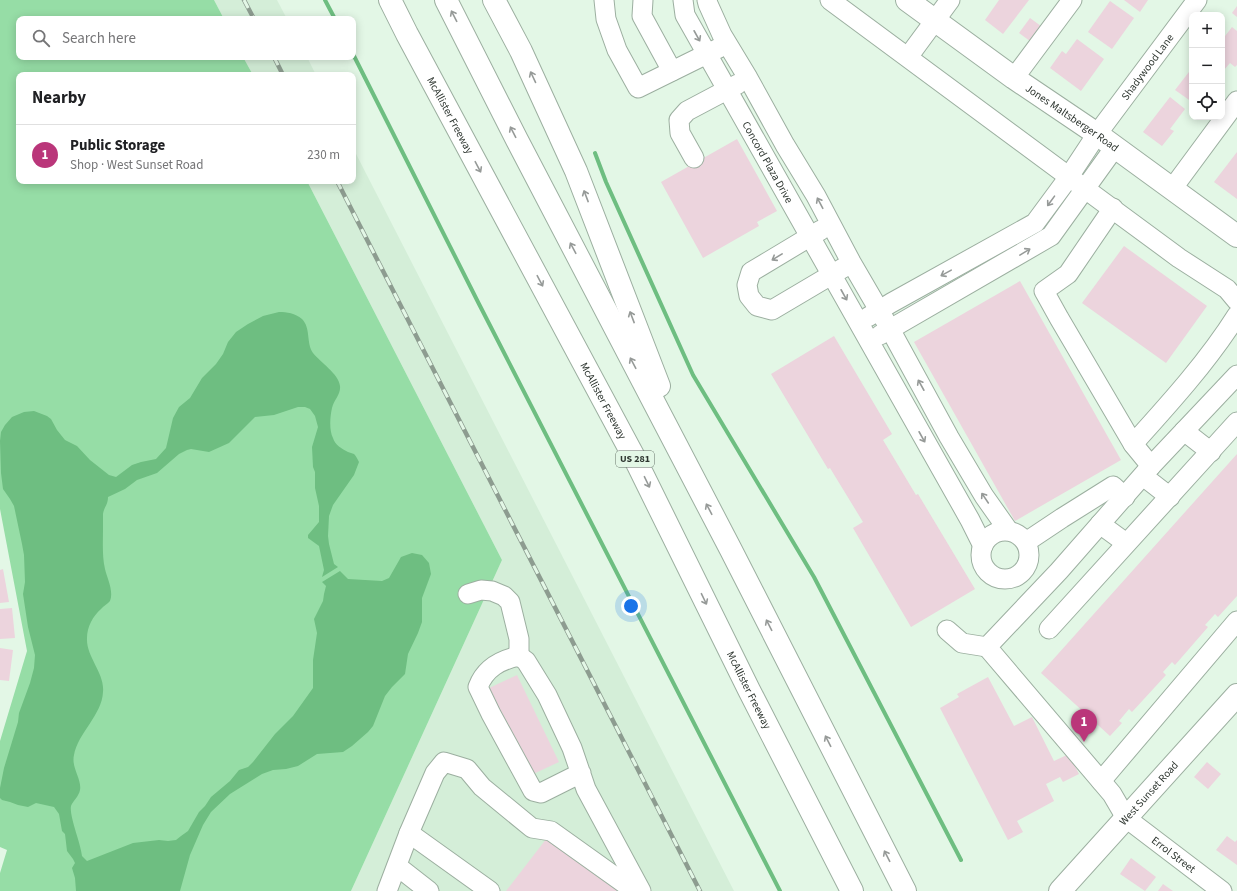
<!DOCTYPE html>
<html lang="en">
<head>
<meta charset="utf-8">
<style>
  :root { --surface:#fff; --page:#f6f6f6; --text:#202124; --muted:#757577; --line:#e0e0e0; --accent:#ba367a }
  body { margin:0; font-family:"Source Sans 3",sans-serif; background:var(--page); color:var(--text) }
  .controls { position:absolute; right:12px; top:12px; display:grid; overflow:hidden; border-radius:8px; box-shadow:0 2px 10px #0003 }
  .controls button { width:36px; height:36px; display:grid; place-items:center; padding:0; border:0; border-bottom:1px solid var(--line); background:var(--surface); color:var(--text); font:20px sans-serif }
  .you { position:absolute; left:631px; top:606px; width:14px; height:14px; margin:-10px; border:3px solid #fff; border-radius:50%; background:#1a73e8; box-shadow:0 0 0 6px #1a73e833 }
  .badge { display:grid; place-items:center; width:26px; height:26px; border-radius:50%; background:var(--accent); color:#fff; font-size:13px; font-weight:700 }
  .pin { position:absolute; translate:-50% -33px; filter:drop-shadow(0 1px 2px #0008) }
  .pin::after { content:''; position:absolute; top:21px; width:14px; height:12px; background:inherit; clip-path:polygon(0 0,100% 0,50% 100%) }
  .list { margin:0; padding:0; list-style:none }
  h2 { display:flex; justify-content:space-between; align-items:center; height:52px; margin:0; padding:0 16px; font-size:17px }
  h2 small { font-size:13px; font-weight:400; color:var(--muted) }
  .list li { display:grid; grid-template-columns:26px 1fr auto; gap:12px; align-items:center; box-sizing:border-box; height:60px; padding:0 16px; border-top:1px solid var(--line) }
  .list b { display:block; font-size:15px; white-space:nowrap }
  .list p { margin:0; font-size:13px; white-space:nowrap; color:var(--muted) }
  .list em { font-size:13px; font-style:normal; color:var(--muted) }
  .icon { flex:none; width:22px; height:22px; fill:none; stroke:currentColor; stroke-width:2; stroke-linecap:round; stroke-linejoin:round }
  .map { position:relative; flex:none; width:1237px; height:891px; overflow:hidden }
  .search { position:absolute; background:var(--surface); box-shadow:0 2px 10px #0003; left:16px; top:16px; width:340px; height:44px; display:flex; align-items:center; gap:10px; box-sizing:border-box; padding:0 14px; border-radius:8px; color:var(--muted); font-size:15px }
  .panel { position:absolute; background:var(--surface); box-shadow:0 2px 10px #0003; left:16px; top:72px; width:340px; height:112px; border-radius:8px }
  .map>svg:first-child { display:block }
</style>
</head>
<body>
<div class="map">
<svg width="1237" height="891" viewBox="0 0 1237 891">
  <rect width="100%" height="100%" fill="#e3f7e6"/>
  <g fill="#d4eed8">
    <polygon points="214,0 277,0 287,19 224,19"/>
    <polygon points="243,57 307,57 316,75 253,75"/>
    <polygon points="353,148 734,891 351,891 502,560 307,181 353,181"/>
  </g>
  <polygon fill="#96dda6" points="0,0 214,0 224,19 19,19 19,57 243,57 253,75 19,75 19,181 307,181 502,560 351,891 0,891 0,873 7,850 0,847 0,741 27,651 0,509"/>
  <path fill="#6ebe81" d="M279,312C287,312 295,313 302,319C311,328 306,343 313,353C320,362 339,374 340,386C341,394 334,400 332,408C330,417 329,430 333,438C335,445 342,449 348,452C350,453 352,453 354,454C356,456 358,460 359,462L354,475L333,505L329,516L328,536L329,544L334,564L338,567L322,577L324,570L319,546L308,538V535L319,522V506L315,488V472L313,467L312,447L318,427L315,416L310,409L305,407H298L274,415L255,417L229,443L209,452L191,449L187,450L179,454L157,473L137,480L125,489L108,497C108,505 104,507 103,514C103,519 103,524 103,529C103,542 102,556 105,569C107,578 114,591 110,601C108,604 103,606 101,609C93,616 87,627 87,638C86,657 105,673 103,692C102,715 78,733 74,755C71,768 82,779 80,790C79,796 73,801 71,806C69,816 81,844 82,856L87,861L133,843L159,840L168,841L176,840L181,836L188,831L199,812L205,806L211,797L230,781L239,770L248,767L253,762L275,734L293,716L313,688V660L317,633L314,619L323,601L324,594L326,586L322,582L340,571L348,579L382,581L389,578L401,557L412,553L422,555L429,563L431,574L422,598V622L418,633L408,654L405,674L392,687L385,696L373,726L368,732L352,746L343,752L317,754L298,766L286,769L273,770L262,774L230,794L211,812L203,825L190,855L180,891H76L75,878L72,868L75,863L73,859L67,851L65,834L62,831L59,814L54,807L36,803L28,807L18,805L10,802L2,800L0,798V788L4,768L18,722L19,713L30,683L34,668L35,655L28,627L23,594L25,582L24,555L22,544L14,506L10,499L3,489L1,473L0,441L1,432L5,425L12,417L24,412L34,411L47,416L51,419L57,430L65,440L77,446L90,460L109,475L116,477L132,465L141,462L156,459L166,448L173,418L179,407L190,398L202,378L216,364L223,354L228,342L236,332L248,324L263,316Z"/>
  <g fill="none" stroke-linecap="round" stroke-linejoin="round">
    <g stroke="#6ebe81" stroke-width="4">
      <polyline points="325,0 335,19"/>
      <polyline points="353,54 479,304 780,891"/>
      <polyline points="595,153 606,182 693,375 814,577 961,860"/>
    </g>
  </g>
  <g fill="#ecd4dd">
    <polygon points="999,0 1029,0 1003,34 985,20"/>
    <polygon points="1124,0 1148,0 1140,12"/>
    <polygon points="1110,1 1134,18 1112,49 1088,32"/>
    <polygon points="1237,6 1237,17 1232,13"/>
    <polygon points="1030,18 1045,29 1034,44 1019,33"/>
    <polygon points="1232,27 1237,31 1237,65 1235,67 1230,63 1224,70 1222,68 1222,40"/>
    <polygon points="1077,39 1104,59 1081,91 1050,68 1062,51 1066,54"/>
    <polygon points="1192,68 1192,102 1175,90"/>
    <polygon points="1170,97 1185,109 1170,129 1174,131 1162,146 1143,132"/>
    <polygon points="737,139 777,211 757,222 759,226 703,258 661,182"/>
    <polygon points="1237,152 1237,199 1214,182"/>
    <polygon points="1124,246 1207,306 1166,363 1082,303"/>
    <polygon points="1020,281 1121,460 1015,521 914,342"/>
    <polygon points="834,336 892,434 883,440 916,495 918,494 975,589 911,627 853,528 863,522 830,468 828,469 771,374"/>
    <polygon points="1237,454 1237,596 1218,617 1215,614 1205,625 1208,627 1175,665 1172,662 1163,672 1166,675 1132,712 1129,709 1119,721 1122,723 1110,736 1041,673"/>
    <polygon points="3,569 9,602 0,603 0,570"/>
    <polygon points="12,608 15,638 0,639 0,609"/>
    <polygon points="0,648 13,650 9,681 0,680"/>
    <polygon points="517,675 559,762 529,776 487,689"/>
    <polygon points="988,677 1014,726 1032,717 1054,761 1069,754 1079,774 1063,782 1060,777 1046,784 1054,801 1017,821 1023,832 1008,840 940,708 959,697 957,694"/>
    <polygon points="1207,762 1221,774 1208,789 1194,777"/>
    <polygon points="550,834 625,891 506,891"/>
    <polygon points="1227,836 1235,842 1237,840 1237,865 1216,850"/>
    <polygon points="1131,858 1156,877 1145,891 1120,874"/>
    <polygon points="1163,884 1173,891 1158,891"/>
  </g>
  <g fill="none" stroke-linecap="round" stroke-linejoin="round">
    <defs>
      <g id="minor">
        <polyline points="604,0 606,19 617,50 638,88 719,48"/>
        <polyline points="643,0 642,16 672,71"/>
        <path id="s1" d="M683,0L685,15L970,520L983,546"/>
        <polyline points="707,0 708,4 722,35 748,78 785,145 816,196 851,262 890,329 949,437 984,496 1008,530"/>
        <polyline points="830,0 1103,202 1179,258 1227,289 1237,301"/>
        <polyline points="908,57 950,0"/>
        <polyline points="1014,78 1072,0"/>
        <polyline points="694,158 680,133 679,120 687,111 738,84"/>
        <polyline points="1172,189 1237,101"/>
        <path d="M1113,208L1068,274L1044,291L1059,318L1133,444C1170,403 1208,361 1237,315"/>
        <polyline points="821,230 751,272 747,285 749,296 757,306 772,310 843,268"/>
        <path id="s2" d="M868,317L891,303L1035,223L1066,181L1097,134L1197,0"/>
        <polyline points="880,335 1051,236 1115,147"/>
        <polyline points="1184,431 1211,452"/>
        <polyline points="1133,444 1151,466 1237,375"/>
        <path id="s3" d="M1151,466L1059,571L987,647L1112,794L1126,818L1222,891"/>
        <polyline points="1143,476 1170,497"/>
        <polyline points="1100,524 1126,543"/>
        <circle cx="1005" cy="555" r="24"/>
        <polyline points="1026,542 1062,518 1113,486 1125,497"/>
        <polyline points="468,594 481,590 492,591 504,596 510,602 519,639 519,656"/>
        <polyline points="1049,629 1237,422"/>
        <polyline points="947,630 962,643 987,647"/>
        <path d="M581,773L541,793L533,791L491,714L478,687C485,668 500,660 519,656L526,661L547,695L572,748L586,789L641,891"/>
        <polyline points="1101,781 1237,621"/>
        <polyline points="397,866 429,891"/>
        <polyline points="387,891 409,833"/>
        <polyline points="490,891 409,833 435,773 444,762 467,769 482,787 532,828 551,831 635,891"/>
      </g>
      <g id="major">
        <path id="s4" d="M907,0L1014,78L1097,134L1237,236"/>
        <path id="s5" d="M1060,891L1237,695"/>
      </g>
      <g id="highway">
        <path id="s6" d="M390,0L407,34L635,459L749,690L852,891"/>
        <polyline points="446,0 517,140 731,550 905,891"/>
        <polyline points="494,0 521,51 576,171 659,386"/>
      </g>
    </defs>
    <use href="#minor" stroke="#9cafa0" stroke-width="21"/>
    <use href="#major" stroke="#9cafa0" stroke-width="24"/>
    <use href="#highway" stroke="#9cafa0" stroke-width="24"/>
    <use href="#minor" stroke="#fff" stroke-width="19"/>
    <use href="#major" stroke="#fff" stroke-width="22"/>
    <use href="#highway" stroke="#fff" stroke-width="22"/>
    <defs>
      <g id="rail">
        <polyline points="244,0 254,19"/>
        <polyline points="274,57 283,75"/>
        <polyline points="337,181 700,891"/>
      </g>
    </defs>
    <use href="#rail" stroke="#8d9c90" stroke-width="4.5"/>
    <use href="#rail" stroke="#e3f7e6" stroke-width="3" stroke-dasharray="9" stroke-linecap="butt"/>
  </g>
  <defs><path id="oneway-shaft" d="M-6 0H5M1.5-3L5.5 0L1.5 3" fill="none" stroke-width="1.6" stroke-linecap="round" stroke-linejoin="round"/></defs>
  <g stroke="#969a98">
    <use href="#oneway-shaft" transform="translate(454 16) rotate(-117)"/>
    <use href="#oneway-shaft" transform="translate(697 36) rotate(61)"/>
    <use href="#oneway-shaft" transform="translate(533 77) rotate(-115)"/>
    <use href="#oneway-shaft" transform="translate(513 132) rotate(-117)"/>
    <use href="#oneway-shaft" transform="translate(478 167) rotate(62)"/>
    <use href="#oneway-shaft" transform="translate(586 196) rotate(-111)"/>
    <use href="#oneway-shaft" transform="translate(1051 201) rotate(126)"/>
    <use href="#oneway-shaft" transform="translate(820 203) rotate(-118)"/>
    <use href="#oneway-shaft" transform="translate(573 248) rotate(-118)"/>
    <use href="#oneway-shaft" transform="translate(1025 252) rotate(-31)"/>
    <use href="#oneway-shaft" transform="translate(777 257) rotate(149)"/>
    <use href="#oneway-shaft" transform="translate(946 273) rotate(151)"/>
    <use href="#oneway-shaft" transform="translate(540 281) rotate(62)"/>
    <use href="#oneway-shaft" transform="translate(844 295) rotate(61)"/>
    <use href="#oneway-shaft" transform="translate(632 317) rotate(-111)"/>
    <use href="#oneway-shaft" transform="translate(633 363) rotate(-118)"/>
    <use href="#oneway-shaft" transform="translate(921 385) rotate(-119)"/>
    <use href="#oneway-shaft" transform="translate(922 437) rotate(61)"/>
    <use href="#oneway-shaft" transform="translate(647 482) rotate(64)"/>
    <use href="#oneway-shaft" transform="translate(985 498) rotate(-124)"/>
    <use href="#oneway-shaft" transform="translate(709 509) rotate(-118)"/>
    <use href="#oneway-shaft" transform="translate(704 599) rotate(64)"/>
    <use href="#oneway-shaft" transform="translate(769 625) rotate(-117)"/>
    <use href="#oneway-shaft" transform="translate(828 741) rotate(-117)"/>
    <use href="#oneway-shaft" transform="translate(887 856) rotate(-117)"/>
  </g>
  <g text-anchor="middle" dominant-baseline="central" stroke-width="3" stroke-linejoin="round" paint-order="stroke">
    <rect fill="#e3f7e6" stroke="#647067" stroke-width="1" x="616" y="451" width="38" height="16" rx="3"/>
    <g font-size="10" font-weight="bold" fill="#2e3630">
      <text x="635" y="459">US 281</text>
    </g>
    <g font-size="11" fill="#2e3630" stroke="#e3f7e6">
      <text stroke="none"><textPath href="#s2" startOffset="384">Shadywood Lane</textPath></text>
      <text stroke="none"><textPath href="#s6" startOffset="130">McAllister Freeway</textPath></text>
      <text stroke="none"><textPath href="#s4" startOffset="203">Jones Maltsberger Road</textPath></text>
      <text stroke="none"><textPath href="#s1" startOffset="184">Concord Plaza Drive</textPath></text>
      <text stroke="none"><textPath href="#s6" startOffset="454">McAllister Freeway</textPath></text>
      <text stroke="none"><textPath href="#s6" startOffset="778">McAllister Freeway</textPath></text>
      <text stroke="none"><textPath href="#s5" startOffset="132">West Sunset Road</textPath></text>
      <text stroke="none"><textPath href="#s3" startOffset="525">Errol Street</textPath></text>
    </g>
  </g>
</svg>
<div class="controls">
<button>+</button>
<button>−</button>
<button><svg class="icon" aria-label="locate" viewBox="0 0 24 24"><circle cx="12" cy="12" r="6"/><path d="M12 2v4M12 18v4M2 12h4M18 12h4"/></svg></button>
</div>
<div class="you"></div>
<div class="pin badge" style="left:1084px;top:742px">1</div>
<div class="search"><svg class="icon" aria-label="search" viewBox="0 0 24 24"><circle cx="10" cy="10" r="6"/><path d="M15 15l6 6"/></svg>Search here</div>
<section class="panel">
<h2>Nearby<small></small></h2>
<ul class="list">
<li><span class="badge">1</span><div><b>Public Storage</b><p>Shop · West Sunset Road</p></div><em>230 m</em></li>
</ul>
</section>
</div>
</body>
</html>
